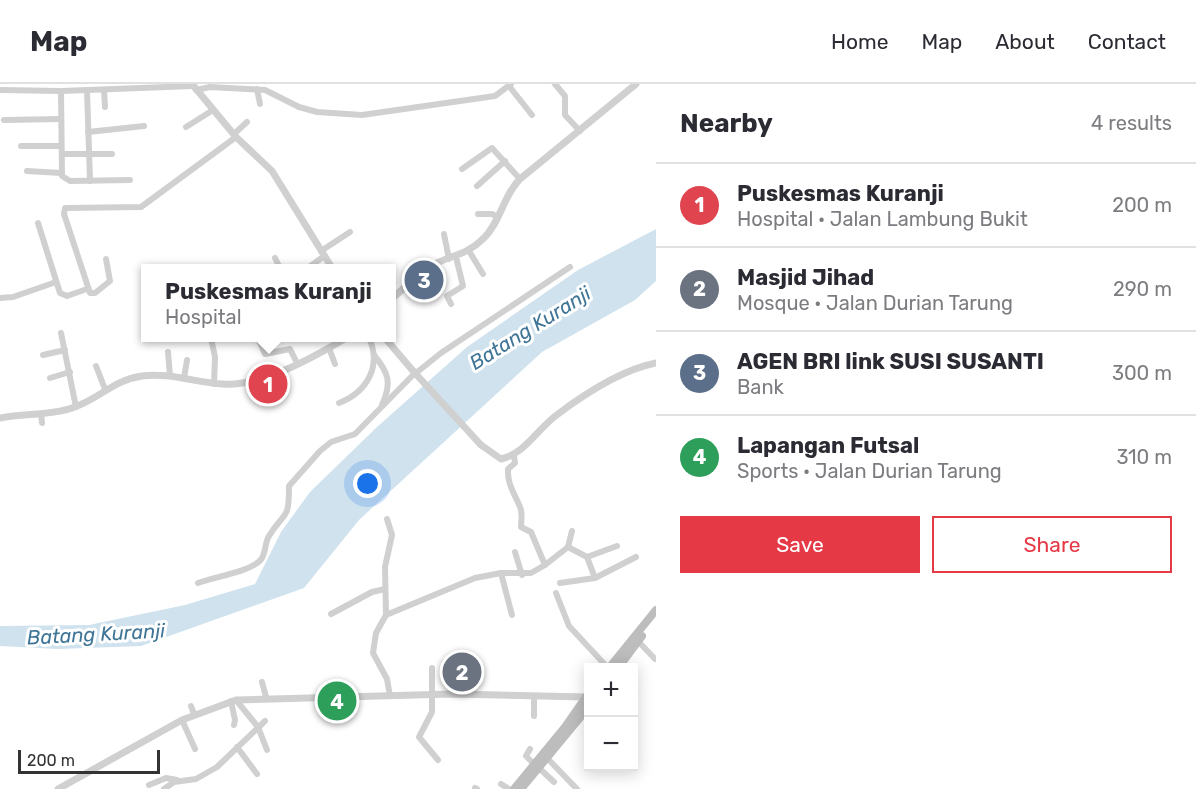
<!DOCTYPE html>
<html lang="en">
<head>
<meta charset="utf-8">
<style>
  :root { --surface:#fff; --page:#f7f7f7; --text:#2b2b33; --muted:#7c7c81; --line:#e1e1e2; --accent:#e63946 }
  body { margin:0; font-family:Rubik,sans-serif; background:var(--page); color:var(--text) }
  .controls { position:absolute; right:18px; bottom:18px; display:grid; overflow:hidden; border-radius:0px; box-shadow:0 3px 15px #0003 }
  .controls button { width:54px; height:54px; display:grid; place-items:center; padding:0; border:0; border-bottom:2px solid var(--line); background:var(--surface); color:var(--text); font:30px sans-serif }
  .scale { position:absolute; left:18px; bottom:15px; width:142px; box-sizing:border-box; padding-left:6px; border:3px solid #333; border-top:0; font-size:16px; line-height:21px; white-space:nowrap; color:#333; -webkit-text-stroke:4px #fff; paint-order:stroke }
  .you { position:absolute; left:368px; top:400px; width:21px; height:21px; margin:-15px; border:4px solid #fff; border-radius:50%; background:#1a73e8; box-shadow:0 0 0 9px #1a73e833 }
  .badge { display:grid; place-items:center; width:39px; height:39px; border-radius:50%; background:var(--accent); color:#fff; font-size:20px; font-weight:700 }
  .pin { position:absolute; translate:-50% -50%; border:3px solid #fff; box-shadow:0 2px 6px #0006 }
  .popup { position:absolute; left:141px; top:180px; width:255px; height:78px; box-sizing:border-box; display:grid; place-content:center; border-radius:0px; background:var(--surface); filter:drop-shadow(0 2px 4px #0005); font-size:20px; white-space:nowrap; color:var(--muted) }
  .popup b { font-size:22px; color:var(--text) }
  .popup::after { content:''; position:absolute; left:50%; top:100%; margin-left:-12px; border:12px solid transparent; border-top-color:var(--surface) }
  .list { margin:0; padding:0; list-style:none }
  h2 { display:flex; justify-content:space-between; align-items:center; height:78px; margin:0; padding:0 24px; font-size:26px }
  h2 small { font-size:20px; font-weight:400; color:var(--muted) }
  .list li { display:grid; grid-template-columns:39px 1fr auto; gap:18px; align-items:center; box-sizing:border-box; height:84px; padding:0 24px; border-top:2px solid var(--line) }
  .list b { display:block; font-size:22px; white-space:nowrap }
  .list p { margin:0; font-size:20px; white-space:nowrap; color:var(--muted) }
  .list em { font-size:20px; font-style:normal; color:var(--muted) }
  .actions { display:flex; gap:12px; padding:18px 24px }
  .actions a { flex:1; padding:14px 0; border:2px solid var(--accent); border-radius:0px; text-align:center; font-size:21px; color:var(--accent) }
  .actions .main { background:var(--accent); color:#fff }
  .map { position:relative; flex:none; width:656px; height:705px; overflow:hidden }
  header { display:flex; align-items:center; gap:36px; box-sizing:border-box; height:84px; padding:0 30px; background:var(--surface); border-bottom:2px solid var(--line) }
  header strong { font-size:28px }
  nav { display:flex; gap:33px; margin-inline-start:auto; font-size:21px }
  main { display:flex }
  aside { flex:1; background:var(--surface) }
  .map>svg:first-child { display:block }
</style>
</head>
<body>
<header>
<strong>Map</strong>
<nav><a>Home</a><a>Map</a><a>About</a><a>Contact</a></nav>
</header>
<main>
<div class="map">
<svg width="656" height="705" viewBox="0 0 656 705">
  <rect width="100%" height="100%" fill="#fff"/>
  <polygon fill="#cfe2ee" points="656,145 656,197 635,216 542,268 359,436 304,504 141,562 58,565 0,562 0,542 89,541 185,521 255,500 281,448 310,408 377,343 467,263 578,186"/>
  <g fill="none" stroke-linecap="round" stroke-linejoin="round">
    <g stroke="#d0d0d0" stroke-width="6">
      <polyline points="555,0 565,12 565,31 580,47"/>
      <polyline points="509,2 532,31"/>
      <polyline points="257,5 260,20"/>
      <polyline points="0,6 61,7 193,2"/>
      <polyline points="87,6 90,97"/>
      <polyline points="104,6 105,23"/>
      <polyline points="196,6 210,3 265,6 299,23 317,28 362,31 495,12 511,0"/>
      <polyline points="61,7 62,92 70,97 130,96"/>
      <polyline points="4,36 61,35"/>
      <polyline points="186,43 213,26"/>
      <polyline points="88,48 144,42"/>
      <polyline points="234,50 247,38"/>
      <polyline points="21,62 61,62"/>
      <polyline points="62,70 112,70"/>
      <polyline points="462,85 492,64 520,95"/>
      <polyline points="27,87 61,89"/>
      <polyline points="477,102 505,77"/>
      <polyline points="478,130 492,130 498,133"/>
      <polyline points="38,139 60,209 67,212 87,205"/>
      <polyline points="444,150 449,175"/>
      <polyline points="321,167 350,148"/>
      <polyline points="469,167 483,190"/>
      <polyline points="275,174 280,184"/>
      <polyline points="106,175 110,197 95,209 90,209 64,130 65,124 141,123 236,53"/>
      <polyline points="308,184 324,172"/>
      <polyline points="412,197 421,212"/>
      <polyline points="0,214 13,213 56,198"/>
      <polyline points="451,220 447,212 463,202 456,173"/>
      <polyline points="61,249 76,323"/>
      <polyline points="211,254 215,273 214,300"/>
      <polyline points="258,254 265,270 290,265 297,279"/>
      <polyline points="329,264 335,280"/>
      <polyline points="168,268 170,292"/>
      <polyline points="43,271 65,266"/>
      <path d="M374,271C389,289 392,299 382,321"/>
      <polyline points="96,282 105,305"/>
      <polyline points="50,294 70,288"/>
      <polyline points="184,294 187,276"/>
      <path d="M339,319C367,308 382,282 369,254"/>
      <polyline points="41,330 42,339"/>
      <path d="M514,372L515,379L508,385C507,401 515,410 520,423C523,429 521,437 521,443L531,448L545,481"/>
      <polyline points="387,435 392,451 385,483 386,531 376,549 373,569 387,595 390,612"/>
      <polyline points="568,463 572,447"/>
      <polyline points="515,468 522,491"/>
      <polyline points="587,473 617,462"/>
      <polyline points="501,489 512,531"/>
      <path d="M198,499C213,493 255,487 262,474C266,467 265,458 269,452C285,426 289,438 289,402L320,367L331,358L355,350L411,293L441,269L570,183"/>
      <polyline points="560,499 595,494 636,473"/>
      <polyline points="556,509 569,542 608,584"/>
      <polyline points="331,530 372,508 385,505"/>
      <polyline points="386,531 475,494 501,489 531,489 545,481 568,463 587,473 595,494"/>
      <polyline points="638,557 655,575"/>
      <polyline points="432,584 432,628 419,653 438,676"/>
      <polyline points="262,598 266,613"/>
      <polyline points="634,606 635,607"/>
      <polyline points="534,612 534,632"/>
      <polyline points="327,613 331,636"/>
      <polyline points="236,616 258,643 267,666"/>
      <polyline points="231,617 235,636 234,641"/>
      <polyline points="191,622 194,630"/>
      <polyline points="182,636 195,665"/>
      <polyline points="237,663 257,690"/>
      <polyline points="530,665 526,672 534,680"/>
      <polyline points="547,674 577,705"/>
      <polyline points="539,684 554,698"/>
      <polyline points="501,700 509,705"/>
      <polyline points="149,701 166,694 177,696"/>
      <polyline points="475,704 477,705"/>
      <polyline points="164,705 174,698 196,695 217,683 265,637"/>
    </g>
    <g stroke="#d0d0d0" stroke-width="7">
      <polyline points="192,0 236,53 272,87 332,184"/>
      <path d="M391,215C405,205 416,190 431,182C450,171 466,172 484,154C501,137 503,112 520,95L636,0"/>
      <polyline points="385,254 414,288"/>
      <path d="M0,334C24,329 49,332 72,324C98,316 113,296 142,292C170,288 196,299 223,300C261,303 314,273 346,254"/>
      <path d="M481,361L501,375C526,369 537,345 558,330C586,309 621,286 656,279"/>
      <polyline points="58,705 182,636 236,616 451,610 586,613"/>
    </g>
    <g stroke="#bdbdbd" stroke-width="8">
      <polyline points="609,584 656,526"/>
      <polyline points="618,584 642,552"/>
      <polyline points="514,705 565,643 588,610"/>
      <polyline points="521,705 588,624"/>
    </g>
    <polyline stroke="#d0d0d0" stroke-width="7" points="414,288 481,361"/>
  </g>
  <g text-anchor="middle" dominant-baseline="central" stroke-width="6" stroke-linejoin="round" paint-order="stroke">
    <g font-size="20" font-style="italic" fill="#3f7597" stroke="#fff">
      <text transform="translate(530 244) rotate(-32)">Batang Kuranji</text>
      <text transform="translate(96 550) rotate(-3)">Batang Kuranji</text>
    </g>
  </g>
</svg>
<div class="controls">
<button>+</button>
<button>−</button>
</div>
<div class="scale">200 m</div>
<div class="you"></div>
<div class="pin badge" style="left:268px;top:300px;background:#e0444e">1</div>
<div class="popup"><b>Puskesmas Kuranji</b>Hospital</div>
<div class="pin badge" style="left:462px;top:588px;background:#6b7280">2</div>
<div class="pin badge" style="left:424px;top:196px;background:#5c6f8a">3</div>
<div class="pin badge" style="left:337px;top:617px;background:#2e9e5b">4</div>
</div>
<aside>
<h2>Nearby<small>4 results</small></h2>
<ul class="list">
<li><span class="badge" style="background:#e0444e">1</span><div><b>Puskesmas Kuranji</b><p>Hospital · Jalan Lambung Bukit</p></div><em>200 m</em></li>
<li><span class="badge" style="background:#6b7280">2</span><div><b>Masjid Jihad</b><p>Mosque · Jalan Durian Tarung</p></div><em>290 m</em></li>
<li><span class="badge" style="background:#5c6f8a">3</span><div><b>AGEN BRI link SUSI SUSANTI</b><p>Bank</p></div><em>300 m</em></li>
<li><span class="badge" style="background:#2e9e5b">4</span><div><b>Lapangan Futsal</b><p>Sports · Jalan Durian Tarung</p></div><em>310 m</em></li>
</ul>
<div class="actions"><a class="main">Save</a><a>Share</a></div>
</aside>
</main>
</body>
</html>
